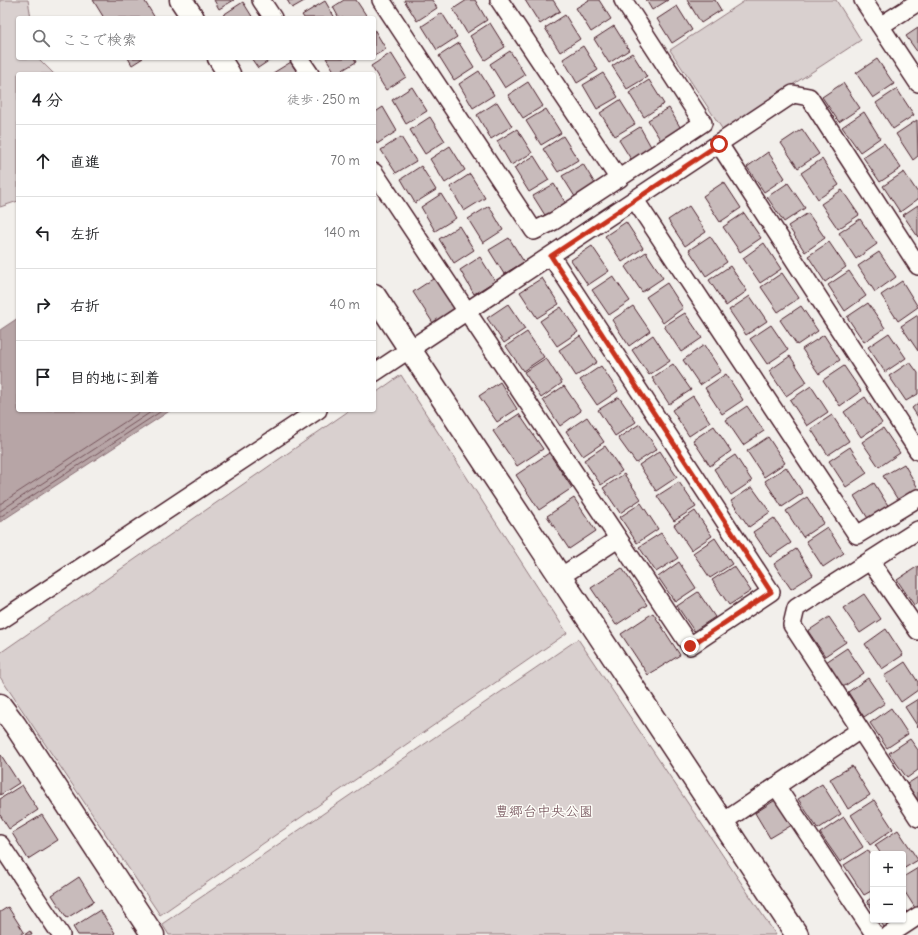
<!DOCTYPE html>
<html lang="ja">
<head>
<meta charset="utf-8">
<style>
	:root { --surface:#fff; --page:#f2f2f2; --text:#202124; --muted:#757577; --line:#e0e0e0 }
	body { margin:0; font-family:Delius,"Klee One",sans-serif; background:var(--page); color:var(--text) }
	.controls { position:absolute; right:12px; bottom:12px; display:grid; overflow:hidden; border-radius:4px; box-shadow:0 1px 3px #0004 }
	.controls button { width:36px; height:36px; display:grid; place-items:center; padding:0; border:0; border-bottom:1px solid var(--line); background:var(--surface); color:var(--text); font:20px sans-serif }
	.stop { position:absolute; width:12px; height:12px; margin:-9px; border:3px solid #c8321e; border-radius:50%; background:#fff }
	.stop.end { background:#c8321e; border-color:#fff; box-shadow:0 1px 4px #0008 }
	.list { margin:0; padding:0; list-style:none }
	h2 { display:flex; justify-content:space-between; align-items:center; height:52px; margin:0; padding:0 16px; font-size:17px }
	h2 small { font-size:13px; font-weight:400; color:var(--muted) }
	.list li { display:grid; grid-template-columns:26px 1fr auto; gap:12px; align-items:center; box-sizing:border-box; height:72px; padding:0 16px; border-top:1px solid var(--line) }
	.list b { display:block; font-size:15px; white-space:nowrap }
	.list em { font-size:13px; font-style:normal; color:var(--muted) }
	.icon { flex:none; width:22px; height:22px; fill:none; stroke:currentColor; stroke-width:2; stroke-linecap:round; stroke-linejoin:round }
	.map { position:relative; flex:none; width:918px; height:935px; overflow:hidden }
	.search { position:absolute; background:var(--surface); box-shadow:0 1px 3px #0004; left:16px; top:16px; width:360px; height:44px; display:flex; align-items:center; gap:10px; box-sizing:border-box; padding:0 14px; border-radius:4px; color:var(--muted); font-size:15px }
	.panel { position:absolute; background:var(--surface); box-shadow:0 1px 3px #0004; left:16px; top:72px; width:360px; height:340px; border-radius:4px }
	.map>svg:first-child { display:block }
	.green { fill:#d9d0cf; stroke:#92787d }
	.water { fill:#b7a5a6; stroke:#8b6f75 }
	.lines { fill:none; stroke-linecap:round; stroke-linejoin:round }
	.shore { stroke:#76555c; stroke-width:1 }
	.building { fill:#c8bbbb; stroke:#4a1f2b }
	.street-casing { stroke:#4a1f2b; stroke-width:20 }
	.secondary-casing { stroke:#4a1f2b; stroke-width:25 }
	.street { stroke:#fdfcf7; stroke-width:17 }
	.secondary { stroke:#fdfcf7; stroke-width:22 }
	.route { stroke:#c8321e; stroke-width:5 }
	.labels { text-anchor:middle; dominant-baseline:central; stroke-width:3; stroke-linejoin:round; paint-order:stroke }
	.park-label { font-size:14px; fill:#6e4b54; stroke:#fdfcf7 }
</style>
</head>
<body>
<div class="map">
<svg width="918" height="935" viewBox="0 0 918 935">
	<rect width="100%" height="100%" fill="#f2efeb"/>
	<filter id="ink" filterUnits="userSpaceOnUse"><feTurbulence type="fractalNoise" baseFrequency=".025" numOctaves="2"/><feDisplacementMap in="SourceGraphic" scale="8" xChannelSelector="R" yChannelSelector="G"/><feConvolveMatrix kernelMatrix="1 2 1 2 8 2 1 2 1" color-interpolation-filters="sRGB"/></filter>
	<g filter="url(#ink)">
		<path class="green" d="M 0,0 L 28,0 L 31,18 L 18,18 L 18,58 L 38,58 L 54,74 L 18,74 L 18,201 L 0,207 Z
			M 746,0 L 836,0 L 861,40 L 723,130 L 670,50 Z
			M 401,375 L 567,633 L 160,915 L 0,677 L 0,653 L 350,410 L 374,410 L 374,394 Z
			M 578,639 L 776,935 L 169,935 L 162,924 Z"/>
		<path class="water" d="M 18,318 L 18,410 L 171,410 L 0,522 L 0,330 Z"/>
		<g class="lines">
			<path class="shore" d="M 0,504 L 143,410
				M 0,511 L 154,410
				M 0,517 L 163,410"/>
		</g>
		<path class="building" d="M 93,0 L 144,0 L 155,18 L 104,18 Z
			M 214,0 L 234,0 L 219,9 Z
			M 287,0 L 306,0 L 292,8 Z
			M 344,0 L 356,0 L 368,18 L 339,18 L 333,7 Z
			M 404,0 L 432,0 L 437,8 L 417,21 Z
			M 467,0 L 475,0 L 487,20 L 467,33 L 453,9 Z
			M 525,0 L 553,0 L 560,11 L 540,24 Z
			M 589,0 L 599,0 L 611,19 L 591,32 L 576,8 Z
			M 646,0 L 668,0 L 652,10 Z
			M 687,0 L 715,0 L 721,10 L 701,23 Z
			M 325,1 L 335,18 L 304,18 L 302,15 Z
			M 243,2 L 253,18 L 225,18 L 223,15 Z
			M 677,6 L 692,30 L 672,43 L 657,19 Z
			M 442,13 L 457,37 L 437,50 L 422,26 Z
			M 565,15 L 580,39 L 560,52 L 545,28 Z
			M 490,23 L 505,47 L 485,60 L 470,36 Z
			M 614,26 L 629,50 L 609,63 L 594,39 Z
			M 918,28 L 918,53 L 906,36 Z
			M 374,29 L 386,49 L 374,56 Z
			M 459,43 L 474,67 L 454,80 L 439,56 Z
			M 583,46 L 598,70 L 577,83 L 563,59 Z
			M 510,51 L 525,75 L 505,88 L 490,64 Z
			M 391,53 L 406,77 L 386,90 L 371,66 Z
			M 632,53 L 647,77 L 627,89 L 612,66 Z
			M 128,58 L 143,58 L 132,65 Z
			M 251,58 L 273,58 L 258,68 Z
			M 326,58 L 354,58 L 356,62 L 336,74 Z
			M 877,59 L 894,84 L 873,98 L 856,73 Z
			M 291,62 L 298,74 L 274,74 L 273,73 Z
			M 479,71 L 494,95 L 473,108 L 459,84 Z
			M 603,73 L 618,97 L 597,109 L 583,85 Z
			M 649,80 L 664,104 L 644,117 L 629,93 Z
			M 528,82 L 543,106 L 523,118 L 508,95 Z
			M 843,83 L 860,108 L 839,122 L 822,97 Z
			M 412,87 L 427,111 L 406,124 L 392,100 Z
			M 897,89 L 914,115 L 893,129 L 876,103 Z
			M 620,100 L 635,124 L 615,136 L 600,113 Z
			M 497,102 L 512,126 L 491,139 L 477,115 Z
			M 383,107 L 397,131 L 377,144 L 374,138 L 374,113 Z
			M 669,108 L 683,132 L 663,144 L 648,120 Z
			M 546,109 L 561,133 L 541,145 L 526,121 Z
			M 864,112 L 880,138 L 860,152 L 842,127 Z
			M 430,117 L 445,141 L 425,154 L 410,130 Z
			M 917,120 L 918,156 L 913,160 L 896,134 Z
			M 640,127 L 654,152 L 634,164 L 619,140 Z
			M 517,129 L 532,153 L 511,165 L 497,141 Z
			M 802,129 L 819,154 L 798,168 L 781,143 Z
			M 563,136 L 578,160 L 558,172 L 543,149 Z
			M 401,137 L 416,161 L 396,173 L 381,150 Z
			M 884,143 L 901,168 L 880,182 L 863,157 Z
			M 450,146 L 465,170 L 445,183 L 430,159 Z
			M 768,152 L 785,178 L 764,192 L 747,167 Z
			M 534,156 L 549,180 L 529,192 L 514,168 Z
			M 822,159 L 839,185 L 818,199 L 801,173 Z
			M 583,164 L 597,187 L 577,200 L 562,176 Z
			M 421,166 L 436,190 L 415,203 L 401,179 Z
			M 904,172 L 918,193 L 918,199 L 900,212 L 883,186 Z
			M 470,174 L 485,198 L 464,211 L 450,187 Z
			M 724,182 L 741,208 L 720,222 L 703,196 Z
			M 788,183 L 805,208 L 784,222 L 767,197 Z
			M 554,184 L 568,207 L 548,220 L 533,196 Z
			M 842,190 L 859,215 L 838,229 L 821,204 Z
			M 441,194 L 456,218 L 435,231 L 421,207 Z
			M 918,205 L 918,237 L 903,215 Z
			M 489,206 L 503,230 L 483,243 L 468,219 Z
			M 689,206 L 706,232 L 685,246 L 668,220 Z
			M 744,213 L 761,238 L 740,252 L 723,227 Z
			M 808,213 L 825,238 L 805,252 L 788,226 Z
			M 860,219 L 877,244 L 856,259 L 839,233 Z
			M 626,222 L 643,248 L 622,262 L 605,236 Z
			M 459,226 L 474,250 L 454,263 L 439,239 Z
			M 710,236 L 727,262 L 706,276 L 689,250 Z
			M 509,238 L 524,262 L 504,274 L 489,250 Z
			M 829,242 L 846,267 L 825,282 L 808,256 Z
			M 764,243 L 781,269 L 760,283 L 743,258 Z
			M 592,246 L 609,271 L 588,285 L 571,260 Z
			M 646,252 L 663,278 L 642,292 L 625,267 Z
			M 879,252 L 896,277 L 875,292 L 858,266 Z
			M 480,257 L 495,281 L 474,294 L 460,270 Z
			M 730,266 L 747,291 L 726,306 L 709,280 Z
			M 849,271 L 866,296 L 845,311 L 828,285 Z
			M 782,273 L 799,298 L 778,312 L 761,287 Z
			M 613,276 L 630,301 L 609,315 L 592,290 Z
			M 436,277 L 455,308 L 433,323 L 413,292 Z
			M 542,278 L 559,304 L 537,318 L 520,292 Z
			M 902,281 L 918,307 L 898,321 L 881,295 Z
			M 667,283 L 683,308 L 663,323 L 646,297 Z
			M 750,296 L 767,321 L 746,335 L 729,310 Z
			M 868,303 L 885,328 L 864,342 L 847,317 Z
			M 508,304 L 525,329 L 504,343 L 487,318 Z
			M 633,306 L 650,331 L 629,346 L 612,320 Z
			M 801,306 L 818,331 L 797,345 L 780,320 Z
			M 561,307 L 578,332 L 557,346 L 540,321 Z
			M 685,313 L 702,338 L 681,352 L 664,326 Z
			M 918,315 L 918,351 L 901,326 Z
			M 771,325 L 788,350 L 767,364 L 750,339 Z
			M 527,332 L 544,357 L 523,371 L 506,346 Z
			M 889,333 L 906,358 L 885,372 L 868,347 Z
			M 653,335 L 670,361 L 649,375 L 632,350 Z
			M 824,335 L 840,360 L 819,374 L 802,349 Z
			M 580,336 L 597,362 L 576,376 L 559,350 Z
			M 704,345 L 721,371 L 700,385 L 683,360 Z
			M 790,356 L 807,382 L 786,396 L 769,371 Z
			M 546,358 L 562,383 L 541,398 L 524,372 Z
			M 910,362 L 918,373 L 918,394 L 906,401 L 889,376 Z
			M 673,364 L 691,390 L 669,404 L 652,378 Z
			M 601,366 L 618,391 L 597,405 L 580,380 Z
			M 844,366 L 861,391 L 840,406 L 823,380 Z
			M 726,374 L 743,400 L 722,414 L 705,388 Z
			M 500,382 L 517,409 L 497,422 L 479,396 Z
			M 564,386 L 581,411 L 560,426 L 543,400 Z
			M 811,386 L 828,412 L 807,426 L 790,400 Z
			M 693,396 L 710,422 L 689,436 L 672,410 Z
			M 619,397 L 636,422 L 615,436 L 598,410 Z
			M 865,397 L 882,423 L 861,437 L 844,412 Z
			M 918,403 L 918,417 L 912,408 Z
			M 747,406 L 764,431 L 743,445 L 726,420 Z
			M 519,414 L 543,449 L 517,466 L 493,431 Z
			M 832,415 L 849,441 L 828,455 L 811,429 Z
			M 587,417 L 604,442 L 583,456 L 566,431 Z
			M 640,424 L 657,449 L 636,463 L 618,438 Z
			M 714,426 L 731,451 L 710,466 L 693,440 Z
			M 883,428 L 900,453 L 879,467 L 862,442 Z
			M 768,437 L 785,463 L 764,477 L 747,451 Z
			M 605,446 L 622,471 L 601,485 L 584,460 Z
			M 850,447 L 867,473 L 846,487 L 829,461 Z
			M 660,451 L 677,477 L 656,491 L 639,465 Z
			M 549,453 L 572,488 L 539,510 L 516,475 Z
			M 735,455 L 752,481 L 731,495 L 714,469 Z
			M 904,464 L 918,488 L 898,500 L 883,476 Z
			M 786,467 L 803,493 L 782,507 L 765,481 Z
			M 624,474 L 641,499 L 620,513 L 603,488 Z
			M 679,482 L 696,507 L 674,521 L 657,496 Z
			M 874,483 L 889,507 L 869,520 L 854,496 Z
			M 752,487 L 770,512 L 749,527 L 731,501 Z
			M 807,497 L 824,523 L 803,537 L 786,511 Z
			M 574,498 L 596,531 L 569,549 L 547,516 Z
			M 641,503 L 658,529 L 637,543 L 620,517 Z
			M 695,511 L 712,536 L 691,550 L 674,525 Z
			M 774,518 L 791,543 L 770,557 L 753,532 Z
			M 827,527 L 844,553 L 823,567 L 806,541 Z
			M 661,533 L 678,558 L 656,572 L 639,547 Z
			M 715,538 L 732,564 L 710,578 L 693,553 Z
			M 796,549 L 813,575 L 791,589 L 774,564 Z
			M 679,562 L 696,588 L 675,602 L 658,577 Z
			M 734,566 L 751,591 L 729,605 L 712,580 Z
			M 918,566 L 918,603 L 914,605 L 897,580 Z
			M 622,568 L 647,605 L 616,625 L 591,588 Z
			M 698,592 L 715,617 L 694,631 L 677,606 Z
			M 864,594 L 881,619 L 860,633 L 843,608 Z
			M 653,613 L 680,655 L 648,675 L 621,634 Z
			M 829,617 L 846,642 L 825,656 L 808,631 Z
			M 886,629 L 903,655 L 882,669 L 865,644 Z
			M 847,648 L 864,673 L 843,687 L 826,662 Z
			M 905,662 L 918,682 L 918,690 L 901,702 L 884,676 Z
			M 868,678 L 885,703 L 864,717 L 848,692 Z
			M 918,699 L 918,727 L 905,707 Z
			M 891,708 L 908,734 L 887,748 L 870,723 Z
			M 910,739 L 918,750 L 918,770 L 907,778 L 889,753 Z
			M 1,755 L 19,783 L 0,795 L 0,756 Z
			M 852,766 L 870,795 L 848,809 L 830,779 Z
			M 918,777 L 918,801 L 907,784 Z
			M 822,784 L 841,814 L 818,829 L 798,799 Z
			M 22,785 L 38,810 L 9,829 L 0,815 L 0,799 Z
			M 777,799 L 792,825 L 770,838 L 755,813 Z
			M 874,800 L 893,829 L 870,845 L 851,815 Z
			M 42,815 L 58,840 L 28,859 L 12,833 Z
			M 844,817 L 863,847 L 840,862 L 820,833 Z
			M 898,830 L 918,860 L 903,869 L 903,854 L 881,854 L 875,845 Z
			M 868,850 L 873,859 L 873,890 L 864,895 L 844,865 Z
			M 918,868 L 918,910 L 917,911 L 903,889 L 903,877 Z
			M 79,877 L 94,901 L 67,918 L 52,895 Z
			M 873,897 L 873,910 L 867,901 Z
			M 903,905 L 910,916 L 887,931 L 879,920 L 903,920 Z
			M 8,907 L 24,932 L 20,935 L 0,935 L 0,912 Z
			M 100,910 L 115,933 L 112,935 L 78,935 L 73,927 Z
			M 30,931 L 32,935 L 24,935 Z"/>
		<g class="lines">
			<g class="street-casing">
				<path id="street" d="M 261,0 L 273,18
					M 381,0 L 534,231 L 554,221 L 703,123 L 623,0
					M 499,0 L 619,179
					M 863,0 L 918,83
					M 880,26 L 918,2
					M 299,58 L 310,74
					M 719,144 L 918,451
					M 374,172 L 690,646 L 771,592 L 551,256
					M 635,200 L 857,535 L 918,498
					M 374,373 L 793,94 L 809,97 L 918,266
					M 918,530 L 796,608 L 792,625 L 918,818
					M 870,561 L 918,631
					M 560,577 L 618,539
					M 0,621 L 318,410
					M 776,786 L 875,935
					M 723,822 L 860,730
					M 0,844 L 61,935
					M 889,935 L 918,916"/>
			</g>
			<g class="secondary-casing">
				<path id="secondary" d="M 181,0 L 193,18
					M 219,58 L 229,74
					M 374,295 L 797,935
					M 0,705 L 15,725 L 153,935"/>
			</g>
			<use href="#street" class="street"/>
			<use href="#secondary" class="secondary"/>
		</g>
	</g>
	<g class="lines" filter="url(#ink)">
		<path class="route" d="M 690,646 L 771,592 L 551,256 L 719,144"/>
	</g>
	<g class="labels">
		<g class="park-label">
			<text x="544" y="811">豊郷台中央公園</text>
		</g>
	</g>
</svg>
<div class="controls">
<button>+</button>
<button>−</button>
</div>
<div class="stop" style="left:719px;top:144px"></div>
<div class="stop end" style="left:690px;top:646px"></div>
<div class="search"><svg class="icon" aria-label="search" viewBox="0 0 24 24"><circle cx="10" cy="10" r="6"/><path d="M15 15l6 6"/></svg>ここで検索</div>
<section class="panel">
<h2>4 分<small>徒歩 · 250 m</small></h2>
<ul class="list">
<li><svg class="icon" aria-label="ahead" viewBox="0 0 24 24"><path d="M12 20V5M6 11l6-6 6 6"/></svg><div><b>直進</b></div><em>70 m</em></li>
<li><svg class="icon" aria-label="left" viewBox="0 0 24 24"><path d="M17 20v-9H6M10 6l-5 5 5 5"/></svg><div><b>左折</b></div><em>140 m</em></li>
<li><svg class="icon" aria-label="right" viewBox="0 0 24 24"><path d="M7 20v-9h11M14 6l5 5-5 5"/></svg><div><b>右折</b></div><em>40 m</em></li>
<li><svg class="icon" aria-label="arrive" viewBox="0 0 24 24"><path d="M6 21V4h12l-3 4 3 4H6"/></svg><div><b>目的地に到着</b></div></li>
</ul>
</section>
</div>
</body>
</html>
